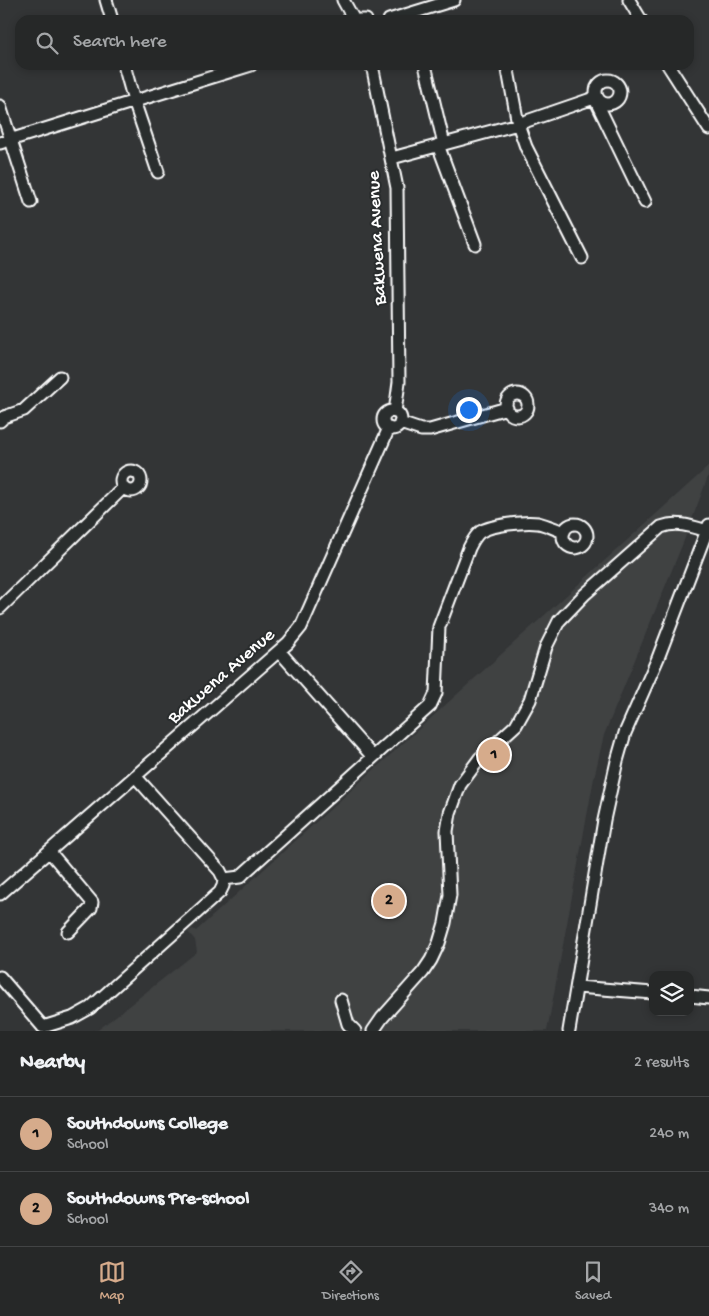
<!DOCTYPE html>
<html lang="en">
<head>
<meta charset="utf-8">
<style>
	:root { --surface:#262828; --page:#2e3030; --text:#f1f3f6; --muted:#a4a6a8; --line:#424445; --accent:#d6ab8b }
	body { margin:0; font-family:"Gochi Hand",sans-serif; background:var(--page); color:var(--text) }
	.controls { position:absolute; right:15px; bottom:15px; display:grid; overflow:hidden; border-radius:10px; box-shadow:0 2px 8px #0003 }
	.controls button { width:45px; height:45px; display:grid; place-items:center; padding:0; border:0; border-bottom:1px solid var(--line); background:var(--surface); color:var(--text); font:25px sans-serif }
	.you { position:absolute; left:468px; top:409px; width:18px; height:18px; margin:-12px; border:4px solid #fff; border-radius:50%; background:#1a73e8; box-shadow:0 0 0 8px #1a73e833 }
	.badge { display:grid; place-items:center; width:32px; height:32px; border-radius:50%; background:var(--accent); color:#111; font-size:16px; font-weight:700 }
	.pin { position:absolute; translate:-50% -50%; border:2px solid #fff; box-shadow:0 1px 5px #0006 }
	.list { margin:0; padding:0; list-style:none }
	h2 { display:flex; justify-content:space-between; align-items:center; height:65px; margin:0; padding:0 20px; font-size:21px }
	h2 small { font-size:16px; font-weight:400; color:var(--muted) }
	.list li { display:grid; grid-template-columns:32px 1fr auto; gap:15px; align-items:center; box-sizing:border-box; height:75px; padding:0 20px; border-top:1px solid var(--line) }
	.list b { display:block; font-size:19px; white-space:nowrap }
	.list p { margin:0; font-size:16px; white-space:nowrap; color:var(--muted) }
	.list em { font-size:16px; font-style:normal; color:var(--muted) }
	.icon { flex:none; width:28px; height:28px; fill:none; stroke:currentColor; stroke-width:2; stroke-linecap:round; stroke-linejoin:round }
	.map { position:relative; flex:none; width:709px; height:1031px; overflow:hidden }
	.search { position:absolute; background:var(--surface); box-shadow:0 2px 8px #0003; left:15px; right:15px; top:15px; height:55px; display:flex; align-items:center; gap:12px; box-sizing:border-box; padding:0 18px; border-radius:15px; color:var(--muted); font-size:19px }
	.sheet { height:215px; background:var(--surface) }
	nav { display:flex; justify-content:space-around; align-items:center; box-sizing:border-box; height:70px; border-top:1px solid var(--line); background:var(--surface); font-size:14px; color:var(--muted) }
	nav a { display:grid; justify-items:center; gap:2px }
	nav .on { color:var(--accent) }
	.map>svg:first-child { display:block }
	.built { fill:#404243 }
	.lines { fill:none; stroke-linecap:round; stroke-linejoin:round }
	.minor-casing { stroke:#fff; stroke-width:15 }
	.minor { stroke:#2a2d2e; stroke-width:11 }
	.labels { text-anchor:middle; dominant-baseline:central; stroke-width:4; stroke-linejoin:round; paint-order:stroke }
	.street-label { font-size:19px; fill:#fff; stroke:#2a2d2e }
</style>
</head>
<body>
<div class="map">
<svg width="709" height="1031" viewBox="0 0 709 1031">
	<rect width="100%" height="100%" fill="#333536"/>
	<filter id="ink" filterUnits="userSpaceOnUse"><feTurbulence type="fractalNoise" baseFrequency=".02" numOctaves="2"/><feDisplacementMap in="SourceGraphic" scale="10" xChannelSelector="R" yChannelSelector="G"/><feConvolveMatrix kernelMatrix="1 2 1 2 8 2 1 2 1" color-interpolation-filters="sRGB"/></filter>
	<g filter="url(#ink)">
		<path class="built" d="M 709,466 L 709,474 L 683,543 L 604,735 L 594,778 L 547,1031 L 93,1031 L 98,1030 L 197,952 L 195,940 L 188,932 L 193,929 L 196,931 Z"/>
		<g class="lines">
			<g class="minor-casing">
				<path id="minor" d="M 106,0 L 112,20
					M 343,0 L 354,20
					M 629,0 L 641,20
					M 359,20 L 366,20
					M 389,20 L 454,0
					M 124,65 L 134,101 L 158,172
					M 372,65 L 397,188 L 399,382 L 395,412
					M 425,65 L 444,144
					M 507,65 L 518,124 L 526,147 L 582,258
					M 668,65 L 709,129
					M596 92a12 12 0 1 1 24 0a12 12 0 1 1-24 0Z
					M 594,97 L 645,202
					M 0,106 L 31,202
					M 0,143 L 251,65
					M 438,145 L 475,244
					M 392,158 L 518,124 L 597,97
					M506 405a11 11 0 1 1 22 0a11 11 0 1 1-22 0Z
					M383 420a9 9 0 1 1 18 0a9 9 0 1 1-18 0Z
					M 0,421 L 4,417 L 24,410 L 60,377
					M 400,423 L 421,430 L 430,430 L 507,408
					M121 481a10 10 0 1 1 20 0a10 10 0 1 1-20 0Z
					M563 536a12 12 0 1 1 24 0a12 12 0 1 1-24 0Z
					M 0,608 L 123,488
					M 279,651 L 373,757
					M 135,776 L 220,871 L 224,879
					M 49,851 L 92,902 L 91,908 L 68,932
					M 224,879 L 240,877 L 244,873 L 430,706 L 436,693 L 439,627 L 469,548 C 472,542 475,536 480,532 C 491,525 525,521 538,523 C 547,525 555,529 564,532
					M 0,894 L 288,643 L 301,627 L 305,618 L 389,428
					M 0,977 L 43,1027
					M 577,987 L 653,993
					M 690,996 L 709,998
					M 341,1000 L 348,1024 L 355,1031
					M 43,1027 L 72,1018 L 90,1008 L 220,892 L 223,886 L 224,879
					M 373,1031 L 382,1018 L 423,972 L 431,960 L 439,943 L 445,923 L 450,895 L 447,831 L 450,813 L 460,785 L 480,758 L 516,725 L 530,700 L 546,647 L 559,621 L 584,595 L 661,527 C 677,521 691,526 707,531
					M 569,1031 L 604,820 L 617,761 L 625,733 L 658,658 L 709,525"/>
			</g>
			<use href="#minor" class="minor"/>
		</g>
	</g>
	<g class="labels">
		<g class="street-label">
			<text transform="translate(378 238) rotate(-93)">Bakwena Avenue</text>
			<text transform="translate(222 677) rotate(-41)">Bakwena Avenue</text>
		</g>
	</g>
</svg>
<div class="controls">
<button><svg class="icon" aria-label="layers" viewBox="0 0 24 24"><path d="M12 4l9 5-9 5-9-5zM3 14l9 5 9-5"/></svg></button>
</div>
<div class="you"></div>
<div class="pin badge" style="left:494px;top:755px">1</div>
<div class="pin badge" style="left:389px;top:901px">2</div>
<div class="search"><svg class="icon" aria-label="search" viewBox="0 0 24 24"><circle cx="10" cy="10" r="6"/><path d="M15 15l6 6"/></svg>Search here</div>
</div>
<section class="sheet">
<h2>Nearby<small>2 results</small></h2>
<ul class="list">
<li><span class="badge">1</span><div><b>Southdowns College</b><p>School</p></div><em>240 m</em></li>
<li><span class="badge">2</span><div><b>Southdowns Pre-school</b><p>School</p></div><em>340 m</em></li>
</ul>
</section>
<nav>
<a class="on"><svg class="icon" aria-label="map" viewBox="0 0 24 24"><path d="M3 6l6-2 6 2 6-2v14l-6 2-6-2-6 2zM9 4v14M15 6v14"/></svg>Map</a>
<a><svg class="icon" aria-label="directions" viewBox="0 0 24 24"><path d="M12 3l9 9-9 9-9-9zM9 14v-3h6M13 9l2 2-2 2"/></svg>Directions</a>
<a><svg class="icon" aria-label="saved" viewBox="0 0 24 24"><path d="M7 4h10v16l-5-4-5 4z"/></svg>Saved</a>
</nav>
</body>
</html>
